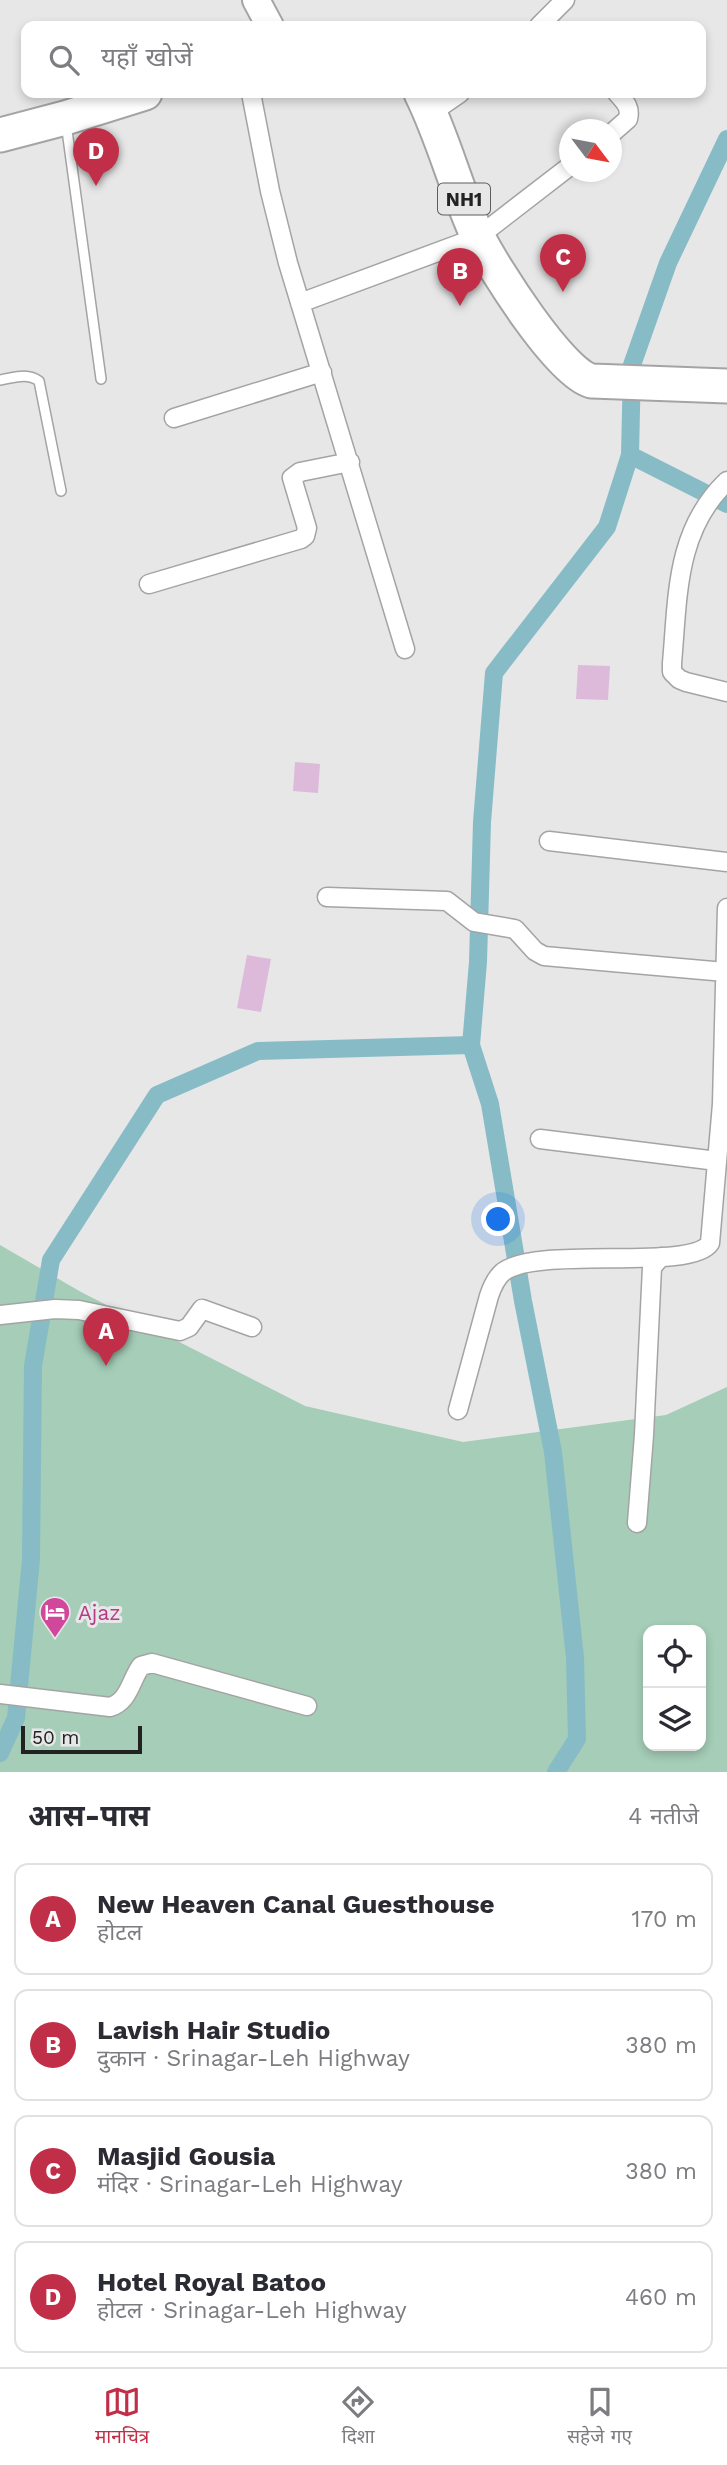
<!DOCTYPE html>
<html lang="hi">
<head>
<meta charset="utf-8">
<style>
	:root { --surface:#fff; --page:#f7f7f7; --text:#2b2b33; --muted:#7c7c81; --line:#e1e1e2; --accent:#c02f47 }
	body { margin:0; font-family:"Work Sans","Noto Sans Devanagari",sans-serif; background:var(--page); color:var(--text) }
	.controls { position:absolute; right:21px; bottom:21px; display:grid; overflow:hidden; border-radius:14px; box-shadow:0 4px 10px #0003 }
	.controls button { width:63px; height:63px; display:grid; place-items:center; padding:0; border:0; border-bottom:2px solid var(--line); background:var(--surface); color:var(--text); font:35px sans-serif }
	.compass { position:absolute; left:559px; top:119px; width:63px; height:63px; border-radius:50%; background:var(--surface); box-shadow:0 4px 10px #0003; rotate:122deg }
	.scale { position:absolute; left:21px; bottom:18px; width:121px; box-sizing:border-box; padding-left:7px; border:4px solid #222; border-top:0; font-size:19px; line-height:24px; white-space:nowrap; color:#222; -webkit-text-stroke:5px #e7e7e8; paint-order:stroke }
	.you { position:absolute; left:499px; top:1220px; width:24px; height:24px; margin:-18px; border:5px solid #fff; border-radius:50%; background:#1a73e8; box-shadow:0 0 0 10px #1a73e833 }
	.badge { display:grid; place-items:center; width:46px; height:46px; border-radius:50%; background:var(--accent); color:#fff; font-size:23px; font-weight:700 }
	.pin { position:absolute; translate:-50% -58px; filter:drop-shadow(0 2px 4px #0008) }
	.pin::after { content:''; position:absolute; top:37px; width:24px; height:21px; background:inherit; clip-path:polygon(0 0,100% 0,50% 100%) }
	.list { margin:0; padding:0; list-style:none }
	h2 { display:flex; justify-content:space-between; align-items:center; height:91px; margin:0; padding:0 28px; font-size:30px }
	h2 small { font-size:23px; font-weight:400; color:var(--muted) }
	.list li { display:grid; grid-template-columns:46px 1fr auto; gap:21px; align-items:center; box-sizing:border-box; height:112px; margin:0 14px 14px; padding:0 14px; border:2px solid var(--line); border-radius:14px }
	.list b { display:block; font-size:26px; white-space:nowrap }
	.list p { margin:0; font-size:23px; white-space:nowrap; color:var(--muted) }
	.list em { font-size:23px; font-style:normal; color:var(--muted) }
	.icon { flex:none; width:38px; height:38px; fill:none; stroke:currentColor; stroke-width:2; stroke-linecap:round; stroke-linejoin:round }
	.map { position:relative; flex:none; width:727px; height:1772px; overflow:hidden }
	.search { position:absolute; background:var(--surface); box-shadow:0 4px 10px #0003; left:21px; right:21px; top:21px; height:77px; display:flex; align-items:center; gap:18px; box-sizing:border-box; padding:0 24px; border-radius:14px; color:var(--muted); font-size:26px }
	.sheet { height:595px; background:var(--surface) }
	nav { display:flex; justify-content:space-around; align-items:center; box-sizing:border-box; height:98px; border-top:2px solid var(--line); background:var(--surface); font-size:19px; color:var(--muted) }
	nav a { display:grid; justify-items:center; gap:4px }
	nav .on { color:var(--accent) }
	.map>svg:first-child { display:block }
	.green { fill:#a5cdb7; fill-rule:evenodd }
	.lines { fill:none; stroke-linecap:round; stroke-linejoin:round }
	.canal { stroke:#87bcc7; stroke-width:18 }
	.building { fill:#ddbada }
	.lane-casing { stroke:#a4a4a5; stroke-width:12 }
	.street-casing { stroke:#a4a4a5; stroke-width:21 }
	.secondary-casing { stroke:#a4a4a5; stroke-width:30 }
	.highway-casing { stroke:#a4a4a5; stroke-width:37 }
	.lane { stroke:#fff; stroke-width:9 }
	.street { stroke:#fff; stroke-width:18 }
	.secondary { stroke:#fff; stroke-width:26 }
	.highway { stroke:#fff; stroke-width:33 }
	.labels { text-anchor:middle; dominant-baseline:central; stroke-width:6; stroke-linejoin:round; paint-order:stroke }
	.shield { fill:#e7e7e8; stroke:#5d5d5d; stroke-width:2 }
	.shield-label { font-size:19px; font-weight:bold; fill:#222 }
	.hotel-label { font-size:21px; fill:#b23c85; stroke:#e7e7e8; text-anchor:start }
</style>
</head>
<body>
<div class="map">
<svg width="727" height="1772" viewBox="0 0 727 1772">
	<rect width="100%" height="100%" fill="#e7e7e8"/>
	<path class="green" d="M 0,1245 L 81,1292 L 305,1406 L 463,1442 L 666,1415 L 727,1387 L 727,1772 L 0,1772 ZM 648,1630 L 701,1630 L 701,1746 L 648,1746 Z"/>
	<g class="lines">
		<path class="canal" d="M 630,455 L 727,504
			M 0,1753 L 16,1718 L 31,1559 L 33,1366 L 51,1260 L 157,1095 L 258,1051 L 471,1045
			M 556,1772 L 577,1739 L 575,1658 L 553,1452 L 523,1301 L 490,1104 L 471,1045 L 478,962 L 482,822 L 494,673 L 607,527 L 630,455 L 632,365 L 668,263 L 727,139"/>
	</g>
	<path class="building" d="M 578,665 L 610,666 L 608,700 L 576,699 Z
		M 295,762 L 320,764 L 318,793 L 293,791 Z
		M 247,955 L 271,959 L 261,1012 L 237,1008 Z"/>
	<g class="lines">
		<g class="lane-casing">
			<path id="lane" d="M 66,123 L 101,379
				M 0,380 C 13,378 27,372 39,381 L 61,491"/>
		</g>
		<g class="street-casing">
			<path id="street" d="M 539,26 L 565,0
				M 251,93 L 270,191 L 288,263 L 405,649
				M 431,113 L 460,93
				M 612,133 L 628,119 C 631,107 625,102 617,93
				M 300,303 L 478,237 L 570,166
				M 174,418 L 322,372
				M 727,481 C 675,531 678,597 672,663 L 672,672 L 679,679 L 686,682 L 727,692
				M 149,584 L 301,539 L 305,536 L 307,528 L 292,478 L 300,472 L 350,462
				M 549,841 L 727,862
				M 327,897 L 447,901 L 474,922 L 515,929 L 535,951 L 544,956 L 725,972
				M 540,1139 L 717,1161
				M 0,1315 L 55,1309 L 79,1310 L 180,1331 L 189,1327 L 202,1309 L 252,1327
				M 458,1410 L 489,1296 C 492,1287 496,1278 503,1272 C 538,1245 692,1272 710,1243 L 722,1104 L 727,908
				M 637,1523 L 644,1435 L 652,1267 L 661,1257
				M 0,1694 L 110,1707 C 129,1702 131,1679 141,1666 L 152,1663 L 307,1706"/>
		</g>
		<g class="secondary-casing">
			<path id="secondary" d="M 256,0 L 270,26"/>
		</g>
		<g class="highway-casing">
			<path id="highway" d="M 421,93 C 444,139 456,190 478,237 C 493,267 561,375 592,381 L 727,386
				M 0,135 L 65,118 L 145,93"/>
		</g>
		<use href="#lane" class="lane"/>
		<use href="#street" class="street"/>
		<use href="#secondary" class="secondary"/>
		<use href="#highway" class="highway"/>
	</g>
	<defs>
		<g id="hotel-pin" transform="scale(1.575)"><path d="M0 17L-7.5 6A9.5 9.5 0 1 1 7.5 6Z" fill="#d1479c" stroke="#e7e7e8"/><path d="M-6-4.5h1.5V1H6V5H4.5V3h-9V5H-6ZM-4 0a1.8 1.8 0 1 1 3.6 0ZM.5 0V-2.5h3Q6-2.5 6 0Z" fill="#fff"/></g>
	</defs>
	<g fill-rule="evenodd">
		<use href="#hotel-pin" x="55" y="1612"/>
	</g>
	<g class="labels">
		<rect class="shield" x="438" y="183.5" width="52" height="31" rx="5"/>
		<g class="shield-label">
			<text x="464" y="199">NH1</text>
		</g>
		<g class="hotel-label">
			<text x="78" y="1612">Ajaz</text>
		</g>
	</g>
</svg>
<div class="controls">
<button><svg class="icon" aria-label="locate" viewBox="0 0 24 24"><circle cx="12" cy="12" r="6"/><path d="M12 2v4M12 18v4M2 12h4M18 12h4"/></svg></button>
<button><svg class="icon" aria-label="layers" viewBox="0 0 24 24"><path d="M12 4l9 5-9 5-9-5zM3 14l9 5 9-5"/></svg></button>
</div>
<svg class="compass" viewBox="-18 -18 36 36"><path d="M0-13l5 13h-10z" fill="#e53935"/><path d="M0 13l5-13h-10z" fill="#7c7c81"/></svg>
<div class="scale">50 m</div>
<div class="you"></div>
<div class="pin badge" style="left:106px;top:1366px">A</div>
<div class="pin badge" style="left:460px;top:306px">B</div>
<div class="pin badge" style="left:563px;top:292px">C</div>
<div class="pin badge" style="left:96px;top:186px">D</div>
<div class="search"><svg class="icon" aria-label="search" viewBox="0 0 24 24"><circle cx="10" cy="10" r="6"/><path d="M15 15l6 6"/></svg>यहाँ खोजें</div>
</div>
<section class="sheet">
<h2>आस-पास<small>4 नतीजे</small></h2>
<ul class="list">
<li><span class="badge">A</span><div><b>New Heaven Canal Guesthouse</b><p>होटल</p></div><em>170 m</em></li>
<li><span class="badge">B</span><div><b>Lavish Hair Studio</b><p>दुकान · Srinagar-Leh Highway</p></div><em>380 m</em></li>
<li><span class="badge">C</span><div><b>Masjid Gousia</b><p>मंदिर · Srinagar-Leh Highway</p></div><em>380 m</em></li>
<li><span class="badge">D</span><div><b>Hotel Royal Batoo</b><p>होटल · Srinagar-Leh Highway</p></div><em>460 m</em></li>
</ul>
</section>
<nav>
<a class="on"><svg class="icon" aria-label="map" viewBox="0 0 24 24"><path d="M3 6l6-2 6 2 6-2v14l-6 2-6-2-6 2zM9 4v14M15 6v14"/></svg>मानचित्र</a>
<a><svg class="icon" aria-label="directions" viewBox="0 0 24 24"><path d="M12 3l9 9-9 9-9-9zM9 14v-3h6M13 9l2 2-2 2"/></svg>दिशा</a>
<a><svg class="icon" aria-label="saved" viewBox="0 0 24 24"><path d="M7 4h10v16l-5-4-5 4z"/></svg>सहेजे गए</a>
</nav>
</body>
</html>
